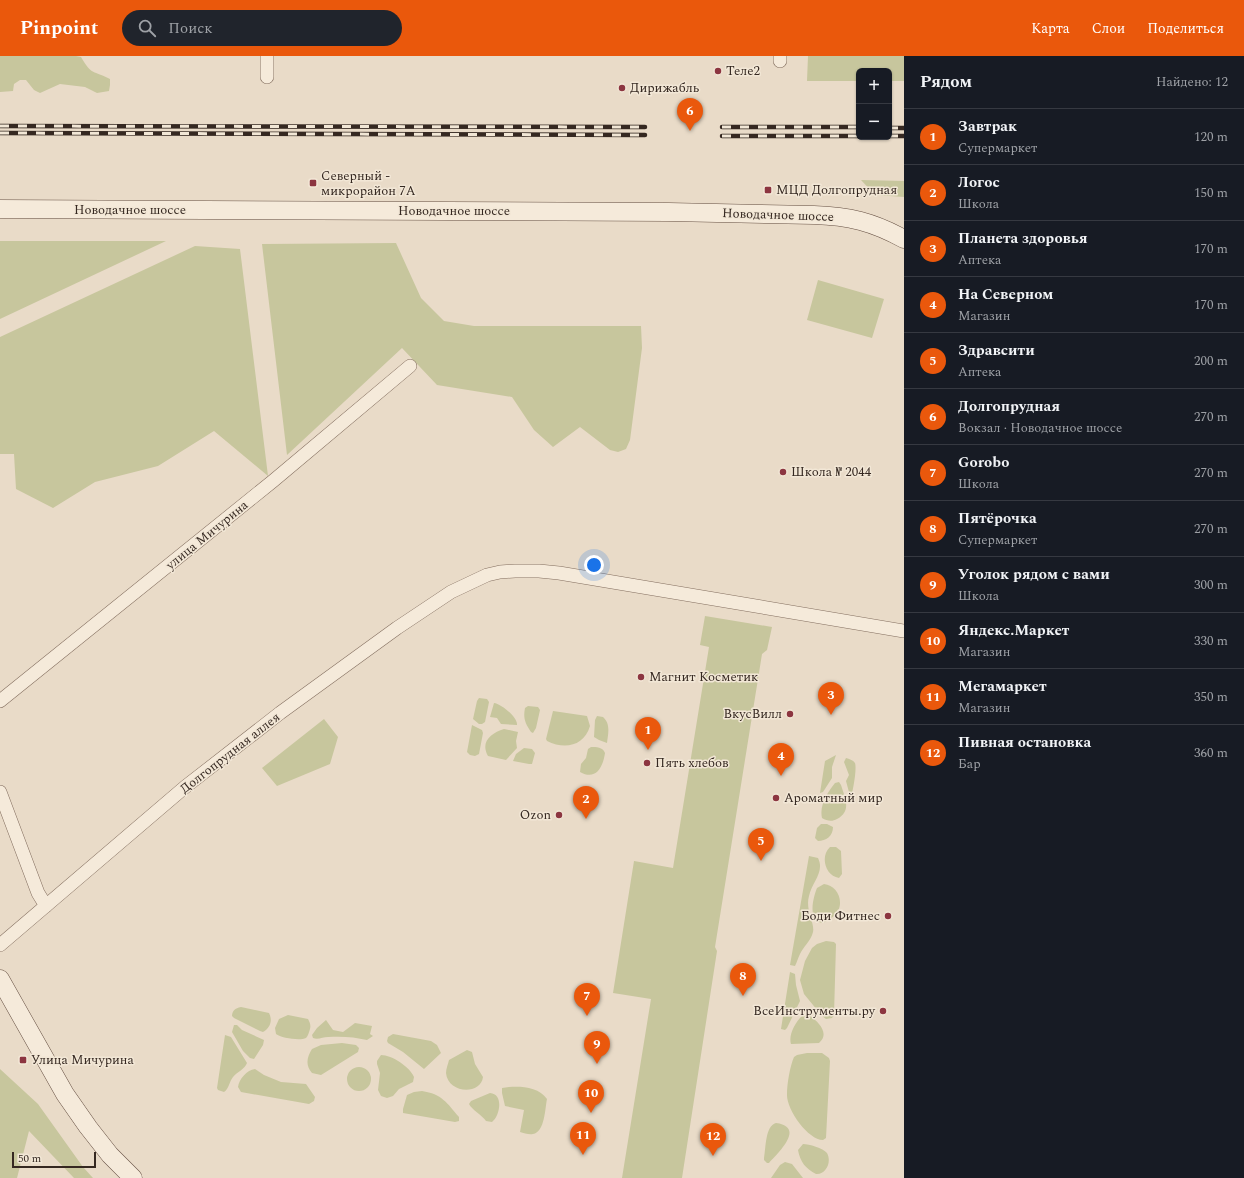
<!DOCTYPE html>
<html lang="ru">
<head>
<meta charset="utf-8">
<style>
	:root { --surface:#171b24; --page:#20242c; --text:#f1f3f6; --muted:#9ea1a6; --line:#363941; --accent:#ea580c }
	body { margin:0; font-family:Spectral,serif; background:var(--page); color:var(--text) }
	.controls { position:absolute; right:12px; top:12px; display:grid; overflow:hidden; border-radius:6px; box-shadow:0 1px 3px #0004 }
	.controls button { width:36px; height:36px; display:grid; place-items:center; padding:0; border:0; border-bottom:1px solid var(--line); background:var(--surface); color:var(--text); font:20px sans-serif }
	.scale { position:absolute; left:12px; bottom:10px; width:84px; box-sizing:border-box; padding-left:4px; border:2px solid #352821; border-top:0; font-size:11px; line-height:14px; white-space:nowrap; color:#352821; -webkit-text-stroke:3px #f2e7d6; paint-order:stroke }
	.you { position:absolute; left:594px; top:509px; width:14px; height:14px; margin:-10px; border:3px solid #fff; border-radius:50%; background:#1a73e8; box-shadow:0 0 0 6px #1a73e833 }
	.badge { display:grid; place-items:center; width:26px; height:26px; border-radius:50%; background:var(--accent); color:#fff; font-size:13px; font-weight:700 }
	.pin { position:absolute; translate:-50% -33px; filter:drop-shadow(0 1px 2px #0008) }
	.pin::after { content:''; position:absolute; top:21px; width:14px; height:12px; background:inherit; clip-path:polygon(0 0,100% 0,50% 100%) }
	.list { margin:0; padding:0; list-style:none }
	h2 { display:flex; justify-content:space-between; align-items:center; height:52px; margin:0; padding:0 16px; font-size:17px }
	h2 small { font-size:13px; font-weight:400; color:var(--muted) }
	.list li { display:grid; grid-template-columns:26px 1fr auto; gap:12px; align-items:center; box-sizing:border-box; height:56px; padding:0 16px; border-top:1px solid var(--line) }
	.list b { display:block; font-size:15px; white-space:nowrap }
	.list p { margin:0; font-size:13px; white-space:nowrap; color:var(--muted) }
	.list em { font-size:13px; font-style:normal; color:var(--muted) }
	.icon { flex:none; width:22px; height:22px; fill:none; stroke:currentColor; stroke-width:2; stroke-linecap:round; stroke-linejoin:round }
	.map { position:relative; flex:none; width:904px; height:1122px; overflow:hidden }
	header { display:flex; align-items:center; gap:24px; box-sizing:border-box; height:56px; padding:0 20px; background:var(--accent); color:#fff }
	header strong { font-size:19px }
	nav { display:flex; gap:22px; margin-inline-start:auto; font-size:14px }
	.search { width:280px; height:36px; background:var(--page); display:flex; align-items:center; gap:10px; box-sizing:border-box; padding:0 14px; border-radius:22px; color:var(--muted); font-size:15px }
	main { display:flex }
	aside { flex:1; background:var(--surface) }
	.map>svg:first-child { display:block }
	.green { fill:#c7c69d }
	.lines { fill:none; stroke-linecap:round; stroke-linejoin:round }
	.street-casing { stroke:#836e5f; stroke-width:14 }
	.secondary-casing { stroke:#654f42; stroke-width:19 }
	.street { stroke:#f5eada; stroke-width:13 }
	.secondary { stroke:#f5eada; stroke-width:18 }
	.rail-casing { stroke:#352821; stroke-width:4.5 }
	.rail { stroke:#f2e7d6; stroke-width:3; stroke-dasharray:9; stroke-linecap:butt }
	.poi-dot { fill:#8c3540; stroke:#f2e7d6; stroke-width:1.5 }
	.labels { text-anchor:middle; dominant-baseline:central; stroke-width:3; stroke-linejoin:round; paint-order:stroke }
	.poi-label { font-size:13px; fill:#352821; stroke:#f2e7d6; text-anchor:start }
	.street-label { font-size:13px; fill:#352821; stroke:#f2e7d6 }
</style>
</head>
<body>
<header>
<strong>Pinpoint</strong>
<div class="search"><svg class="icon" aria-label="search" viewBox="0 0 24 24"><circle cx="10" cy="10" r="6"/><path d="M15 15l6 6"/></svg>Поиск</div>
<nav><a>Карта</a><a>Слои</a><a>Поделиться</a></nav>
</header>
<main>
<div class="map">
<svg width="904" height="1122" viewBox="0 0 904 1122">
	<rect width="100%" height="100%" fill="#e9dbc8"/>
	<path class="green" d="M 0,0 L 76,0 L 81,1 C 92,20 93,14 110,23 L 110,29 L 109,35 L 97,37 L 85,31 L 60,28 L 40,37 L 34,34 L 26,24 L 20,24 L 14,28 L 13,35 L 0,36 Z
		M 808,0 L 904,0 L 904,25 L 889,25 L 889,15 L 859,15 L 859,25 L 807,25 Z
		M 861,124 L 904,125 L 904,141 L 875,139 Z
		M 0,185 L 166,185 L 0,263 Z
		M 396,187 L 421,242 L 444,265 L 474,270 L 641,270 L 642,292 L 630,384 L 626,393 L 618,396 L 610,394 L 580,371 L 553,391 L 534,374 L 512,341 L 437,329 L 402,292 L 287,399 L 262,188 Z
		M 195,190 L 240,193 L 268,420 L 214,375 L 158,410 L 95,426 L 53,452 L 16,433 L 14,398 L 0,398 L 0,281 Z
		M 818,224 L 884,243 L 872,282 L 807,264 Z
		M 705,560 L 772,571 L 767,594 L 762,598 L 715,891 L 717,895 L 682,1122 L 622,1122 L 651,943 L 613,937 L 634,805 L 673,812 L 709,591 L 700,589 Z
		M 479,642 L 487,643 L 489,646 L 485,666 L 482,668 L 479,668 L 473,663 L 477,645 Z
		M 494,647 C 501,648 518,661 517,669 L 501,668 L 497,662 L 490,661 Z
		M 528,650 L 538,651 L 540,654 L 536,672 L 533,677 L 531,676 C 525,667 523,662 525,652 Z
		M 553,655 L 587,660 L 590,670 C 584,690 565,694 547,685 L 546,683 Z
		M 597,660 L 603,661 C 611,668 608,678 607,687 L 599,684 L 594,681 L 595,664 Z
		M 324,663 L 338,681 L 330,708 L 277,730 L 262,712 Z
		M 472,669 L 482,674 L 483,677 L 479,698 L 475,700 L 470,699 L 467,696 Z
		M 504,673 L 518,676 L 516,685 L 517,692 L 506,704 L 488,700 C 480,686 491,677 504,673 Z
		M 591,691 C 596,691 603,691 605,697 C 603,711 596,725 580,716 L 581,708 L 586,702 L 588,693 Z
		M 524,692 L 532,693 L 535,697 L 532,708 L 529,708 L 513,705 L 516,698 Z
		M 836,699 L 832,711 L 832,722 L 823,736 L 820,737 L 825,705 Z
		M 846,702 C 849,703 853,704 855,707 C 857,713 853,734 851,741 L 850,740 L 846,725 L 849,719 L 844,706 Z
		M 839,726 L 841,729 C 845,742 852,755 837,763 C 832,766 827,765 822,762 C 819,749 828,736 835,727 Z
		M 821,768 L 827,768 L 833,771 C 833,780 826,785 818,785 L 815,782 L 817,772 Z
		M 830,791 L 836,791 L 841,795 L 842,818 L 839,822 C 825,820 820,800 830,791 Z
		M 809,800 L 818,802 C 825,816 812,826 809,840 C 805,854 815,867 813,876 C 811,885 803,891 800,898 C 798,902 797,906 795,910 L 790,909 Z
		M 824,828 C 836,829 844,843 838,855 C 835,860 828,865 823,867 C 807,865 813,842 817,832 Z
		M 826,885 L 834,886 L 836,888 L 834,959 L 832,962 L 826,963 L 822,960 L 804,938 L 800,924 L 805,905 L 812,892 L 817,888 Z
		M 790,916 L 795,918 L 796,929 L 800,945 L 787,972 L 785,974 L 781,973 Z
		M 241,951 L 269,957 C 273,965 270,972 263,976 L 260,975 L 234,962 L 232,960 C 232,955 235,952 241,951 Z
		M 288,959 L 308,963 C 310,967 311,969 310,973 C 309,976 308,980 306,982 C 300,985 281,982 276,978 L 275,972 L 279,963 Z
		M 803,959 L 810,960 C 819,966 830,978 819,987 L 791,988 C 788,979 796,965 803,959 Z
		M 326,964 L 333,974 L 343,976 L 355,967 L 372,970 L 370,978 L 373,980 L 367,984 C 355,981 342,980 328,981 C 323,981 318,984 313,982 L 312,979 L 317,972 Z
		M 234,969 L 237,969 L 242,974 L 264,984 L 263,989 L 254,1003 L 250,1002 L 243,995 L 232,976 Z
		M 393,978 L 431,985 L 437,989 L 441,997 L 424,1013 L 403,996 L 388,987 L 387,985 L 388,981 Z
		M 225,979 L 231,981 L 247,1007 C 245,1013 237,1016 233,1021 C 229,1026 229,1033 224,1036 L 218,1034 L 217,1032 Z
		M 342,987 L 356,989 L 359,992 L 358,996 L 321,1019 L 312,1017 C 305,1009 307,1001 312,993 L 321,989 Z
		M 467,994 L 472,996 L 475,1008 L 483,1021 C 481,1039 448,1038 446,1017 C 446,1013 448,1008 449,1004 Z
		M 807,997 L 822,997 L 829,1002 L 830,1005 L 826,1082 L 823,1084 C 808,1084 786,1053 787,1038 C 787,1028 790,1010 794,1001 L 797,999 Z
		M 381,999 C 392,999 410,1011 414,1021 L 413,1026 L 399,1033 L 393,1040 L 387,1042 L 381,1040 L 378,1034 L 380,1017 L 377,1008 L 377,1005 Z
		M347 1023a12 12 0 1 1 24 0a12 12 0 1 1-24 0Z
		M 0,1013 L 38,1048 L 83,1111 L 93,1122 L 74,1122 L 29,1075 L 17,1122 L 0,1122 Z
		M 255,1013 L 264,1019 L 281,1026 L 306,1028 L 315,1041 L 314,1045 L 309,1048 L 241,1036 L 238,1031 C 239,1023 247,1014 255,1013 Z
		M 509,1031 C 521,1030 539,1031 547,1043 C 545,1052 545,1076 533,1078 C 529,1079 524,1077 520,1076 L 524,1054 L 505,1050 L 502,1037 L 502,1032 Z
		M 422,1035 C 442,1038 447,1047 459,1061 L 459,1065 L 455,1066 L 403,1057 L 403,1053 L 407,1039 L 414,1036 Z
		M 490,1037 C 504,1038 500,1060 492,1066 L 486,1065 C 482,1059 472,1054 469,1048 L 471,1045 Z
		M 776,1067 C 806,1071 778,1097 769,1107 L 767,1107 L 764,1104 L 764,1102 C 766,1092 765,1070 776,1067 Z
		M 803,1088 C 809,1088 823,1092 827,1097 C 832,1106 826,1119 816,1118 C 806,1113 800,1106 798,1094 Z
		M 785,1106 L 792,1108 L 803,1122 L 771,1122 L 780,1109 Z"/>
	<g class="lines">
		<g class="street-casing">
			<path id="street" d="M 267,0 L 267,21
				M 780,0 L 780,5
				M 0,645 L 273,425 L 410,310
				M 0,736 L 38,837 L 46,850
				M 0,889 L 185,731 L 280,657 L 397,572 L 451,536 L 487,519 L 500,516 L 515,515 L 539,515 L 559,517 L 904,575"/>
		</g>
		<g class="secondary-casing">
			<path id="secondary" d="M 0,153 L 669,156 L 814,159 C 849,160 873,166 904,183
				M 0,923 L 65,1038 L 88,1071 L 110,1099 L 133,1122"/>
		</g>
		<use href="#street" class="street"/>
		<use href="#secondary" class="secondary"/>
		<g class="rail-casing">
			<path id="rail" d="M 0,70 L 645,71
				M 722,71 L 859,71
				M 889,72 L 904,72
				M 0,77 L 645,79
				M 722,80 L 859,80
				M 889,80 L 904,80"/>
		</g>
		<use href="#rail" class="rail"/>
	</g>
	<g class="poi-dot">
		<circle cx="718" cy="15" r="4"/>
		<circle cx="622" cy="32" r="4"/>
		<rect x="309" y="123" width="8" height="8" rx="2"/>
		<rect x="764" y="130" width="8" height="8" rx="2"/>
		<circle cx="783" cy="416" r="4"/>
		<circle cx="641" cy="621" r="4"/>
		<circle cx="790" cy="658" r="4"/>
		<circle cx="647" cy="707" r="4"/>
		<circle cx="776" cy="742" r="4"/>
		<circle cx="559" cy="759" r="4"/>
		<circle cx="888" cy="860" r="4"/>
		<circle cx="883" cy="955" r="4"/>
		<rect x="19" y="1000" width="8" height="8" rx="2"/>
	</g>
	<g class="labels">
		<g class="poi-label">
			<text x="726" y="15">Теле2</text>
			<text x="630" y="32">Дирижабль</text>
			<text x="321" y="120">Северный -<tspan x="321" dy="15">микрорайон 7А</tspan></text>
			<text x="776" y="134">МЦД Долгопрудная</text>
			<text x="791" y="416">Школа № 2044</text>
			<text x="649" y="621">Магнит Косметик</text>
			<text x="782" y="658" text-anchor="end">ВкусВилл</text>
			<text x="655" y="707">Пять хлебов</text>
			<text x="784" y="742">Ароматный мир</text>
			<text x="551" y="759" text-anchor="end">Ozon</text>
			<text x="880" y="860" text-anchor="end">Боди Фитнес</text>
			<text x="875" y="955" text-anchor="end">ВсеИнструменты.ру</text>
			<text x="31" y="1004">Улица Мичурина</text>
		</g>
		<g class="street-label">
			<text x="130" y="154">Новодачное шоссе</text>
			<text x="454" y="155">Новодачное шоссе</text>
			<text transform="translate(778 159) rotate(2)">Новодачное шоссе</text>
			<text transform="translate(207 479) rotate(-39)">улица Мичурина</text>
			<text transform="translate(230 697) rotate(-38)">Долгопрудная аллея</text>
		</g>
	</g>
</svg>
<div class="controls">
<button>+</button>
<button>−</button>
</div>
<div class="scale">50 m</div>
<div class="you"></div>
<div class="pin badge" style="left:648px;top:694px">1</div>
<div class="pin badge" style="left:586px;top:763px">2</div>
<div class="pin badge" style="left:831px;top:659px">3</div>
<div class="pin badge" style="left:781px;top:720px">4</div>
<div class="pin badge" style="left:761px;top:805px">5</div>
<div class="pin badge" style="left:690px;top:75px">6</div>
<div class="pin badge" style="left:587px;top:960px">7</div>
<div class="pin badge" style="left:743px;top:940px">8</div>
<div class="pin badge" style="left:597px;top:1008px">9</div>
<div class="pin badge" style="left:591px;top:1057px">10</div>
<div class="pin badge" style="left:583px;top:1099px">11</div>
<div class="pin badge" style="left:713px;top:1100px">12</div>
</div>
<aside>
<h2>Рядом<small>Найдено: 12</small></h2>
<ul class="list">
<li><span class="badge">1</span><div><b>Завтрак</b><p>Супермаркет</p></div><em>120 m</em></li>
<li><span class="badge">2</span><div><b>Логос</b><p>Школа</p></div><em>150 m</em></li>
<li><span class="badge">3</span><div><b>Планета здоровья</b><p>Аптека</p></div><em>170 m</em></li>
<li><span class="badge">4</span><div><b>На Северном</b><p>Магазин</p></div><em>170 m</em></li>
<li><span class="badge">5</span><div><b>Здравсити</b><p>Аптека</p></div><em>200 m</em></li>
<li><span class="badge">6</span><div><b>Долгопрудная</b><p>Вокзал · Новодачное шоссе</p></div><em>270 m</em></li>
<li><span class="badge">7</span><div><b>Gorobo</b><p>Школа</p></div><em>270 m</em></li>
<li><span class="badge">8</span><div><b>Пятёрочка</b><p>Супермаркет</p></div><em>270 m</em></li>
<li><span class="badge">9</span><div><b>Уголок рядом с вами</b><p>Школа</p></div><em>300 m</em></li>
<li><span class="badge">10</span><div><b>Яндекс.Маркет</b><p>Магазин</p></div><em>330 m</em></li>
<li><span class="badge">11</span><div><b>Мегамаркет</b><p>Магазин</p></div><em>350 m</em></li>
<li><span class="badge">12</span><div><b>Пивная остановка</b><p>Бар</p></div><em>360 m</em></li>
</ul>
</aside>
</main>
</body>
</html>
